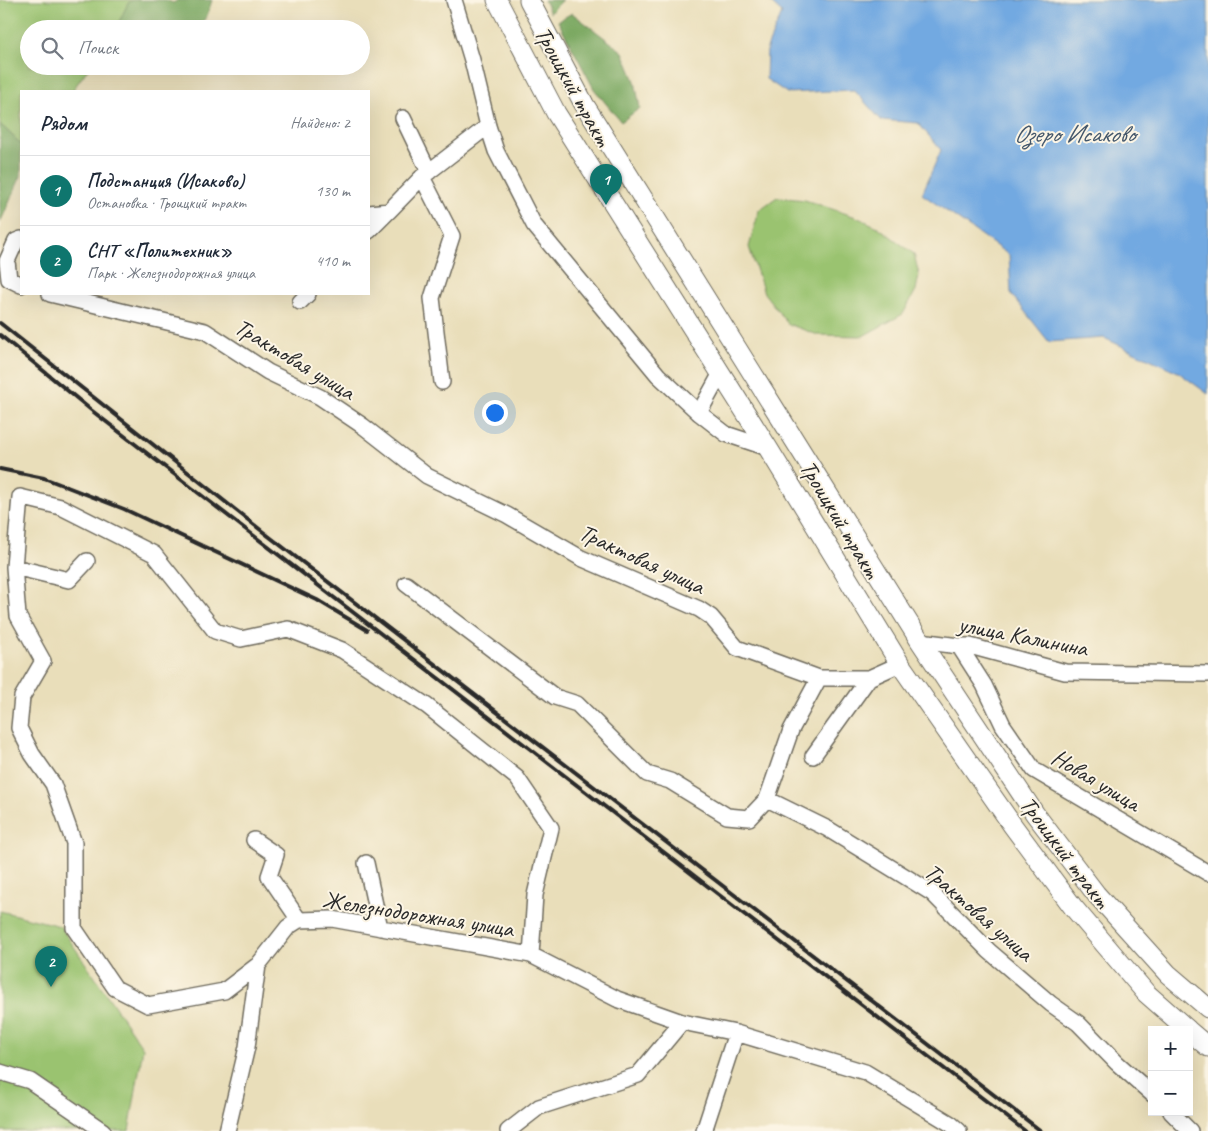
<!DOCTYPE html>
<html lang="ru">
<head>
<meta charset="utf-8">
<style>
	:root { --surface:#fff; --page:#f2f2f3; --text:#1f2937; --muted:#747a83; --line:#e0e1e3; --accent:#0f766e }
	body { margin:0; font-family:Caveat,sans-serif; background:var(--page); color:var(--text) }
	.controls { position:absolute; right:15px; bottom:15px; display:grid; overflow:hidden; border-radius:0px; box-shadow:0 5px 20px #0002 }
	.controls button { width:45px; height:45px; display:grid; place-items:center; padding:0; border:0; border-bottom:1px solid var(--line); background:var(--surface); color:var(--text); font:25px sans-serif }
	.you { position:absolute; left:494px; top:412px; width:18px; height:18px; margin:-12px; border:4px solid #fff; border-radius:50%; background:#1a73e8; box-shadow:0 0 0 8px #1a73e833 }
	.badge { display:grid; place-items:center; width:32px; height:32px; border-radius:50%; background:var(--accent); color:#fff; font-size:16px; font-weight:700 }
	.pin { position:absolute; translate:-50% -41px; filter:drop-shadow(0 1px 2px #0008) }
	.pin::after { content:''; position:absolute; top:26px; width:18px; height:15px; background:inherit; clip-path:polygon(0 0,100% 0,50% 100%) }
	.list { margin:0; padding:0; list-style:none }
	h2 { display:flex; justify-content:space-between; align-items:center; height:65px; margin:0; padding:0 20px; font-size:21px }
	h2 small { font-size:16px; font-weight:400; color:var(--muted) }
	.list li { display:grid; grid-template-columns:32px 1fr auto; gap:15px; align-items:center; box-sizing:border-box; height:70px; padding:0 20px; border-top:1px solid var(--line) }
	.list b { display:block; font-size:19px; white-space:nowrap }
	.list p { margin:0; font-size:16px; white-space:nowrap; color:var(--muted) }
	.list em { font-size:16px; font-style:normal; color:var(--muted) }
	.icon { flex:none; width:28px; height:28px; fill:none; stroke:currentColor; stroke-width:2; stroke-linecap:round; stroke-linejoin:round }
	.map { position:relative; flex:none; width:1208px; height:1131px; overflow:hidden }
	.search { position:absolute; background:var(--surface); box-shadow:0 5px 20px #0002; left:20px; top:20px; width:350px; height:55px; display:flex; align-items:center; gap:12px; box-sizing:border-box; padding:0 18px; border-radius:28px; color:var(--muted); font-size:19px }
	.panel { position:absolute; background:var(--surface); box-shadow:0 5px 20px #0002; left:20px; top:90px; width:350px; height:205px; border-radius:0px }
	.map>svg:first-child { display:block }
	.green { fill:#9ac36f; stroke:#62774d }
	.forest { fill:#7ba962; stroke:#536a46 }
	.water { fill:#72a9e1; stroke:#4e6a86 }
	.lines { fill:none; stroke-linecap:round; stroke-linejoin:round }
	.minor-casing { stroke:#6e6a5d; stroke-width:18 }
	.major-casing { stroke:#6e6a5d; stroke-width:21 }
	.minor { stroke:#fff; stroke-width:15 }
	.major { stroke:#fff; stroke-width:19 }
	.rail { stroke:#2b2b2b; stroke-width:4 }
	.labels { text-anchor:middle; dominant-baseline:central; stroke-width:4; stroke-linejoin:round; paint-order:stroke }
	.street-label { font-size:24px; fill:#2b2b2b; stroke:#fcf5e5 }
	.water-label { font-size:25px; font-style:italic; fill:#44576b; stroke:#fcf5e5 }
</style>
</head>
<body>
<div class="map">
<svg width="1208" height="1131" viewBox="0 0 1208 1131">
	<rect width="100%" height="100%" fill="#fcf5e5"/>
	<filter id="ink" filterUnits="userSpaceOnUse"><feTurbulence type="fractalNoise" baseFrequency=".02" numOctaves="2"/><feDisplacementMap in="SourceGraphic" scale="10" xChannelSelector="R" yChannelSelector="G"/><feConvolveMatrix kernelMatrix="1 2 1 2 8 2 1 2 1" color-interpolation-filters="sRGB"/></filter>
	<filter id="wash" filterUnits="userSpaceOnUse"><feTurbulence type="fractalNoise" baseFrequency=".0096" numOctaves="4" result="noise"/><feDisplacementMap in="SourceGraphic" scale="20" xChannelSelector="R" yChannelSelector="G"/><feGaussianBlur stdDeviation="1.12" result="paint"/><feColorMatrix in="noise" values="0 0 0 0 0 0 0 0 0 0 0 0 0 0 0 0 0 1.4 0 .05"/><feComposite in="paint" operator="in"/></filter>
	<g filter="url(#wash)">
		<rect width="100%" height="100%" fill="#e9deba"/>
		<path class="green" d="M 0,0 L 139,0 L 118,29 L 29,29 L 29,66 L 90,66 L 72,91 L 21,91 L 21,144 L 0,124 Z
			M 777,197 L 805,200 L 856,217 L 878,227 L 914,254 L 919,275 L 916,290 L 903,314 L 863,336 L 818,335 L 788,324 L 764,293 L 749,247 L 759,210 Z
			M 0,911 L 60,926 L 143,1048 L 129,1131 L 0,1131 Z"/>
		<path class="forest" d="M 133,0 L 166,0 L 173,3 L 178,0 L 212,0 L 207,16 L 197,29 L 123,29 L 119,22 L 128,3 Z
			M 544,0 L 563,0 L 550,13 Z
			M 572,13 L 623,52 L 635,81 L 640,108 L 621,122 L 594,89 L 558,21 Z
			M 0,124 L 21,144 L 21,176 L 0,223 Z"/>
		<path class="water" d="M 768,0 L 1208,0 L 1208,394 L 1178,372 L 1104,338 L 1049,342 L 1011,294 L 1009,255 L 922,194 L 941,150 L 918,123 L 881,120 L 854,90 L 787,93 L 766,79 L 767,48 L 782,13 Z"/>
	</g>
	<g filter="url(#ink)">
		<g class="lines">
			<g class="minor-casing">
				<path id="minor" d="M 454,0 L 472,60 L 488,126 L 496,151 L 534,225 L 658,375 L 699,413 L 726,434 L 768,448
					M 403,118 L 429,172
					M 422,177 L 452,236 L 432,298 L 442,382
					M 369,213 L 389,211 L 422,177 L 488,126
					M 369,231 L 389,211
					M 21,239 L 16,241 L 7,261 L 9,279 L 21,285
					M 50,294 L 205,331 L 268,372 L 320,397 L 363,426 L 427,476 L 507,515 L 581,558 L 699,609 L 711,617 L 737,648 L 819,678 L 791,730 L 767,799 L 828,829 L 932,893 L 989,951 L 1051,1004 L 1078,1023 L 1117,1063 L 1152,1094
					M 300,302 L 308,294
					M 699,413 L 721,373
					M 14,567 L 69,580 L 87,561
					M 406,584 L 555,697 L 577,704 L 647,774 L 670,781 L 727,816 L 749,818 L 767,799
					M 920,641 L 959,646 L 970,646 L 1065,672 L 1208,674
					M 959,646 L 984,685 L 1003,725 L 1034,770 L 1208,873
					M 819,678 L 869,678 L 900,664
					M 813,756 L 869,678
					M 254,840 L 276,855 L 269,876 L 299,920
					M 366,863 L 380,928
					M 258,965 L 224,991 L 148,1005 L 115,988 L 74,928 L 74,843 L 53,784 L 32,754 L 19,728 L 22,697 L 43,661 L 18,616 L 14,567 L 20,497 L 61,507 L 154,554 L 215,631 L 241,639 L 288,629 L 342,650 L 427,706 L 517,778 L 551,828 L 535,895 L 531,955
					M 0,1072 L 30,1081 L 103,1131
					M 1171,1112 L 1190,1131
					M 227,1131 L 247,1047 L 258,965 L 288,927 L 299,920 L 332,919 L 531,955 L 617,999 L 682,1022 L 736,1033 L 865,1072 L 951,1124 L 959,1131
					M 508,1131 L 539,1107 L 638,1075 L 682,1022
					M 704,1131 L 736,1033"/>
			</g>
			<g class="major-casing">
				<path id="major" d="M 497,0 L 556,113 L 768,448 L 900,664 L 1013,826 L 1073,907 L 1146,993 L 1188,1030
					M 529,0 L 584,104 L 920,641 L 1035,814 L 1096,894 L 1168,974 L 1208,1008
					M 1189,1031 L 1208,1047"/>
			</g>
			<use href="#minor" class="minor"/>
			<use href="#major" class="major"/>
			<path class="rail" d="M 0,323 L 262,531 L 1041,1131
				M 0,335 L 91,410 L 1025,1131
				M 0,469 L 44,478 L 124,509 L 317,600 L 367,630"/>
		</g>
	</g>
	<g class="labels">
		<g class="street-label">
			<text transform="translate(573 86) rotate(61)">Троицкий тракт</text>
			<text transform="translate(295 359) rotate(31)">Трактовая улица</text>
			<text transform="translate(840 519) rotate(59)">Троицкий тракт</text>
			<text transform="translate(642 559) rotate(25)">Трактовая улица</text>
			<text transform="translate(1023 636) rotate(11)">улица Калинина</text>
			<text transform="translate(1096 780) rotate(31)">Новая улица</text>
			<text transform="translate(1065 852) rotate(53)">Троицкий тракт</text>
			<text transform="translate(979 912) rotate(41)">Трактовая улица</text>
			<text transform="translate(418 914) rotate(9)">Железнодорожная улица</text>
		</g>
		<g class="water-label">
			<text x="1074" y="134">Озеро Исаково</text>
		</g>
	</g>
</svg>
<div class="controls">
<button>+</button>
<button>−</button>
</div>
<div class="you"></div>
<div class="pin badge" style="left:606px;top:205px">1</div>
<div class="pin badge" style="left:51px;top:987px">2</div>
<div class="search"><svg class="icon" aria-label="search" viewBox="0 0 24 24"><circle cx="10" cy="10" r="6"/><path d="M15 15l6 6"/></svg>Поиск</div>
<section class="panel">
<h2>Рядом<small>Найдено: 2</small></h2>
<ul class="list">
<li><span class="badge">1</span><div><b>Подстанция (Исаково)</b><p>Остановка · Троицкий тракт</p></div><em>130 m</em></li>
<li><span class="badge">2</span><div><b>СНТ «Политехник»</b><p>Парк · Железнодорожная улица</p></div><em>410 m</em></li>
</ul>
</section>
</div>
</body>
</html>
